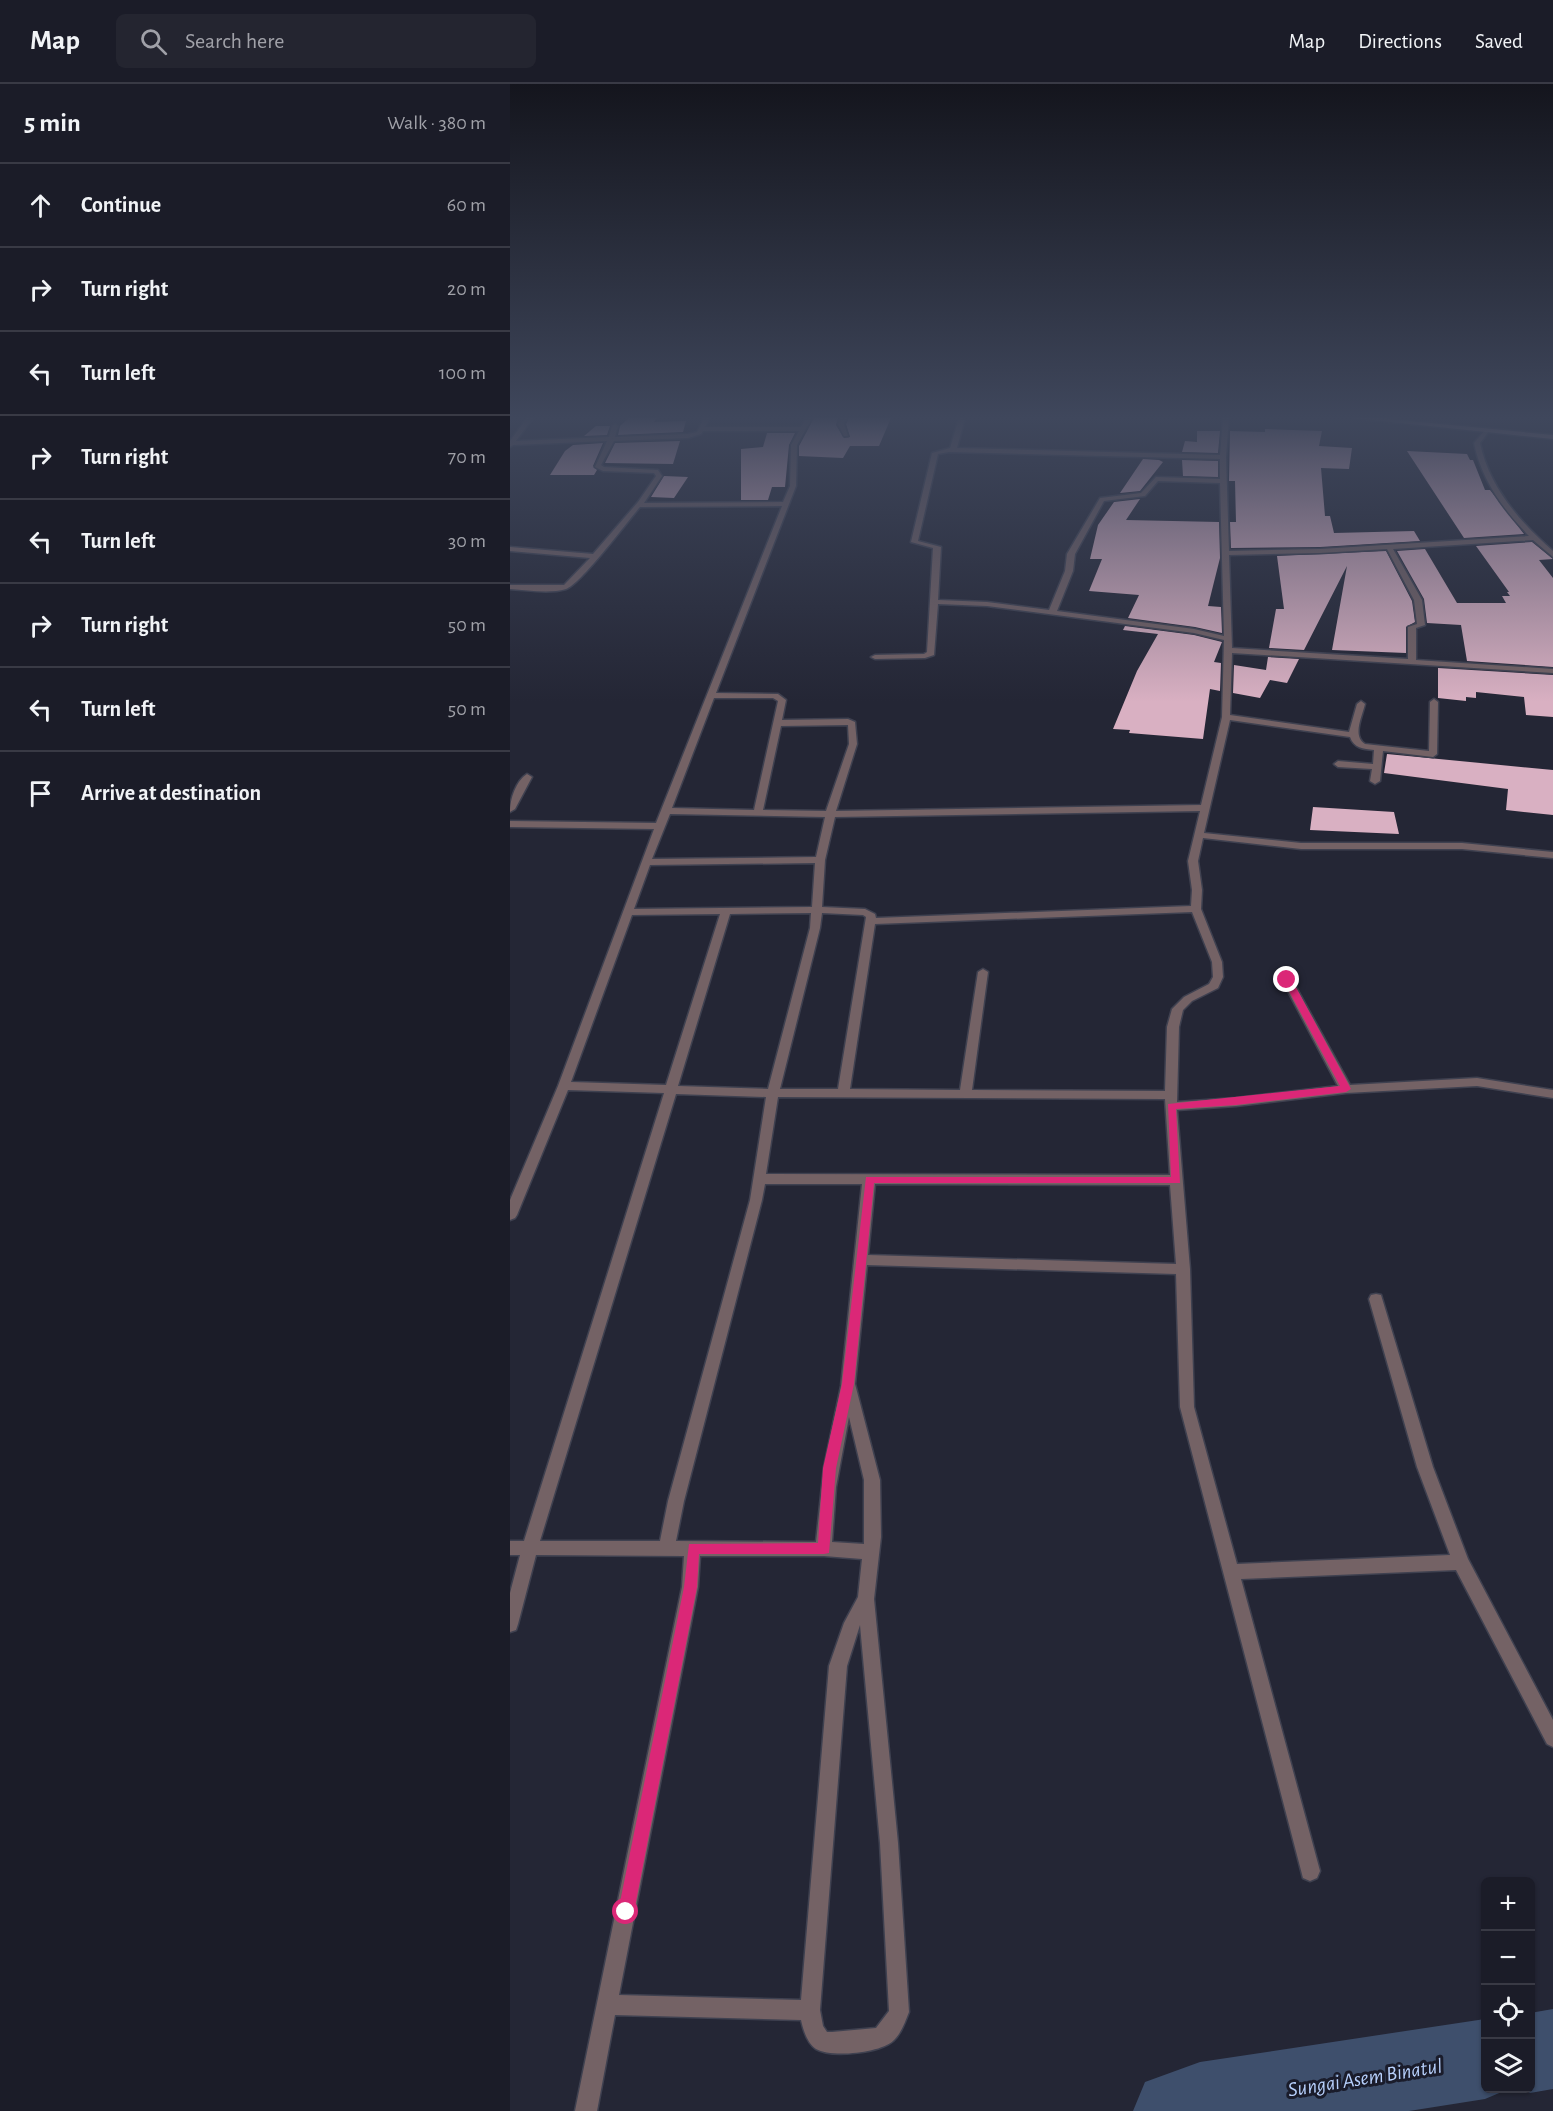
<!DOCTYPE html>
<html lang="en">
<head>
<meta charset="utf-8">
<style>
	:root { --surface:#1b1c28; --page:#242530; --text:#f1f3f6; --muted:#a0a1a8; --line:#393a45 }
	body { margin:0; font-family:"Alegreya Sans",sans-serif; background:var(--page); color:var(--text) }
	.controls { position:absolute; right:18px; bottom:18px; display:grid; overflow:hidden; border-radius:9px; box-shadow:0 2px 4px #0004 }
	.controls button { width:54px; height:54px; display:grid; place-items:center; padding:0; border:0; border-bottom:2px solid var(--line); background:var(--surface); color:var(--text); font:30px sans-serif }
	.stop { position:absolute; width:18px; height:18px; margin:-14px; border:4px solid #db2777; border-radius:50%; background:#fff }
	.stop.end { background:#db2777; border-color:#fff; box-shadow:0 2px 6px #0008 }
	.list { margin:0; padding:0; list-style:none }
	h2 { display:flex; justify-content:space-between; align-items:center; height:78px; margin:0; padding:0 24px; font-size:26px }
	h2 small { font-size:20px; font-weight:400; color:var(--muted) }
	.list li { display:grid; grid-template-columns:39px 1fr auto; gap:18px; align-items:center; box-sizing:border-box; height:84px; padding:0 24px; border-top:2px solid var(--line) }
	.list b { display:block; font-size:22px; white-space:nowrap }
	.list em { font-size:20px; font-style:normal; color:var(--muted) }
	.icon { flex:none; width:33px; height:33px; fill:none; stroke:currentColor; stroke-width:2; stroke-linecap:round; stroke-linejoin:round }
	.map { position:relative; flex:none; width:1043px; height:2027px; overflow:hidden }
	header { display:flex; align-items:center; gap:36px; box-sizing:border-box; height:84px; padding:0 30px; background:var(--surface); border-bottom:2px solid var(--line) }
	header strong { font-size:28px }
	nav { display:flex; gap:33px; margin-inline-start:auto; font-size:21px }
	.search { width:420px; height:54px; background:var(--page); display:flex; align-items:center; gap:15px; box-sizing:border-box; padding:0 21px; border-radius:9px; color:var(--muted); font-size:22px }
	main { display:flex }
	aside { flex:1; background:var(--surface) }
	.map>svg:first-child { display:block }
	.lines { fill:none; stroke-linecap:round; stroke-linejoin:round }
	.river { fill:#3e4f6c; fill-rule:evenodd }
	.building { fill:#d9b0c2 }
	.street-casing { stroke:#3f4150; stroke-width:3 }
	.secondary-casing { stroke:#3f4150; stroke-width:3 }
	.street { fill:#746265; fill-rule:evenodd }
	.secondary { fill:#a08387; fill-rule:evenodd }
	.route { fill:#db2777 }
	.labels { text-anchor:middle; dominant-baseline:central; stroke-width:6; stroke-linejoin:round; paint-order:stroke }
	.near-water-label { font-size:21px; font-style:italic; fill:#b7d0fc; stroke:#1a1c2b }
</style>
</head>
<body>
<header>
<strong>Map</strong>
<div class="search"><svg class="icon" aria-label="search" viewBox="0 0 24 24"><circle cx="10" cy="10" r="6"/><path d="M15 15l6 6"/></svg>Search here</div>
<nav><a>Map</a><a>Directions</a><a>Saved</a></nav>
</header>
<main>
<aside>
<h2>5 min<small>Walk · 380 m</small></h2>
<ul class="list">
<li><svg class="icon" aria-label="ahead" viewBox="0 0 24 24"><path d="M12 20V5M6 11l6-6 6 6"/></svg><div><b>Continue</b></div><em>60 m</em></li>
<li><svg class="icon" aria-label="right" viewBox="0 0 24 24"><path d="M7 20v-9h11M14 6l5 5-5 5"/></svg><div><b>Turn right</b></div><em>20 m</em></li>
<li><svg class="icon" aria-label="left" viewBox="0 0 24 24"><path d="M17 20v-9H6M10 6l-5 5 5 5"/></svg><div><b>Turn left</b></div><em>100 m</em></li>
<li><svg class="icon" aria-label="right" viewBox="0 0 24 24"><path d="M7 20v-9h11M14 6l5 5-5 5"/></svg><div><b>Turn right</b></div><em>70 m</em></li>
<li><svg class="icon" aria-label="left" viewBox="0 0 24 24"><path d="M17 20v-9H6M10 6l-5 5 5 5"/></svg><div><b>Turn left</b></div><em>30 m</em></li>
<li><svg class="icon" aria-label="right" viewBox="0 0 24 24"><path d="M7 20v-9h11M14 6l5 5-5 5"/></svg><div><b>Turn right</b></div><em>50 m</em></li>
<li><svg class="icon" aria-label="left" viewBox="0 0 24 24"><path d="M17 20v-9H6M10 6l-5 5 5 5"/></svg><div><b>Turn left</b></div><em>50 m</em></li>
<li><svg class="icon" aria-label="arrive" viewBox="0 0 24 24"><path d="M6 21V4h12l-3 4 3 4H6"/></svg><div><b>Arrive at destination</b></div></li>
</ul>
</aside>
<div class="map">
<svg width="1043" height="2027" viewBox="0 0 1043 2027">
	<rect width="100%" height="100%" fill="#242635"/>
	<g class="lines">
		<path class="river" d="M 1043,1925 L 1043,2005 L 1020,2009 L 1009,2004 L 1020,2004 L 1020,1929 Z
			M 975,1935 L 975,2004 L 1001,2004 L 975,2015 L 899,2027 L 623,2027 L 635,1998 L 690,1978 Z"/>
	</g>
	<path class="building" d="M 119,334 L 147,334 L 144,338 L 176,337 L 173,348 L 108,351 L 110,342 Z
		M 304,334 L 328,334 L 326,341 L 334,354 L 340,353 L 336,340 L 339,334 L 381,334 L 369,362 L 340,362 L 333,374 L 289,372 L 289,362 Z
		M 86,342 L 100,342 L 97,351 L 74,352 Z
		M 755,345 L 812,347 L 809,362 L 842,364 L 839,385 L 811,384 L 815,432 L 820,432 L 824,449 L 904,447 L 910,457 L 810,463 L 721,464 L 720,438 L 726,438 L 725,397 L 719,397 L 720,347 L 755,348 Z
		M 687,347 L 710,347 L 708,369 L 672,368 L 675,357 L 687,358 Z
		M 257,349 L 285,349 L 279,361 L 275,403 L 262,403 L 258,416 L 231,416 L 231,365 L 253,363 Z
		M 170,357 L 163,380 L 95,379 L 105,359 Z
		M 93,359 L 83,382 L 87,386 L 84,391 L 40,391 L 55,367 L 63,361 Z
		M 897,367 L 957,370 L 960,376 L 963,376 L 975,406 L 980,406 L 1014,450 L 954,454 Z
		M 633,375 L 649,376 L 653,378 L 630,407 L 610,409 Z
		M 672,376 L 708,377 L 708,393 L 673,392 Z
		M 154,392 L 178,393 L 164,414 L 141,413 Z
		M 630,415 L 616,436 L 709,438 L 710,474 L 698,522 L 711,523 L 712,549 L 685,543 L 618,534 L 629,511 L 579,507 L 592,475 L 580,475 L 588,441 L 604,418 Z
		M 1022,458 L 1043,475 L 1029,476 L 1043,494 L 1043,583 L 957,577 L 951,541 L 917,539 L 914,515 L 887,467 L 915,465 L 947,519 L 996,519 L 992,512 L 1000,512 L 997,508 L 999,508 L 966,462 Z
		M 876,467 L 902,517 L 905,538 L 896,543 L 896,569 L 822,566 L 837,482 L 794,566 L 759,564 L 766,525 L 774,525 L 767,472 Z
		M 615,542 L 684,551 L 712,558 L 704,578 L 711,579 L 710,607 L 700,605 L 693,655 L 619,649 L 620,646 L 603,645 L 627,587 L 648,550 L 613,546 Z
		M 758,573 L 789,575 L 777,599 L 760,596 L 750,614 L 723,609 L 724,581 L 756,586 Z
		M 928,584 L 1043,591 L 1043,633 L 1016,631 L 1014,613 L 966,608 L 966,614 L 956,613 L 956,617 L 928,614 Z
		M 877,670 L 1043,686 L 1043,731 L 996,726 L 998,705 L 874,689 Z
		M 803,723 L 884,728 L 889,750 L 800,746 Z"/>
	<g class="lines">
		<g class="street-casing">
			<path id="street" d="M 17,334 L 23,334 L 6,357 L 99,353 L 102,342 L 105,340 L 108,342 L 105,353 L 178,350 L 187,348 L 194,334 L 200,334 L 195,343 L 291,343 L 296,334 L 302,334 L 287,361 L 286,402 L 206,609 L 268,610 L 276,616 L 272,636 L 338,635 L 345,638 L 347,660 L 326,727 L 691,721 L 712,633 L 714,556 L 684,549 L 477,522 L 428,520 L 424,571 L 415,574 L 365,575 L 361,573 L 365,571 L 414,570 L 417,568 L 423,464 L 401,458 L 422,369 L 440,364 L 449,334 L 455,334 L 447,364 L 710,371 L 713,334 L 719,334 L 716,373 L 719,467 L 810,465 L 1019,452 C 994,426 971,396 964,359 L 976,345 L 979,347 L 970,359 C 979,403 1010,438 1043,467 L 1043,473 L 1023,456 L 883,465 L 912,516 L 915,541 L 906,544 L 906,576 L 1043,585 L 1043,589 L 722,569 L 720,631 L 839,648 L 847,620 L 851,617 L 855,620 C 852,633 842,652 855,660 L 919,667 L 920,618 L 924,615 L 928,618 L 927,670 L 923,673 L 873,667 L 870,697 L 865,700 L 860,697 L 862,685 L 828,683 L 824,680 L 828,677 L 863,680 L 864,666 C 853,665 844,664 840,653 L 720,636 L 694,749 L 791,759 L 952,759 L 1043,768 L 1043,774 L 952,765 L 791,765 L 693,754 L 688,777 L 692,806 L 691,825 L 712,878 L 713,893 L 708,904 L 682,917 L 673,926 L 669,943 L 667,1018 L 726,1014 L 828,1002 L 772,896 L 777,893 L 782,896 L 840,1001 L 967,994 L 1043,1006 L 1043,1014 L 967,1002 L 836,1009 L 726,1022 L 667,1026 L 680,1185 L 684,1323 L 727,1480 L 940,1471 L 907,1383 L 859,1215 L 861,1211 L 866,1210 L 871,1211 L 923,1383 L 958,1475 L 1043,1636 L 1043,1663 L 1037,1660 L 946,1486 L 731,1495 L 810,1787 L 807,1794 L 800,1797 L 793,1794 L 670,1323 L 666,1190 L 357,1181 L 345,1300 L 370,1396 L 371,1453 L 364,1515 L 388,1759 L 399,1928 C 395,1938 391,1950 383,1957 C 370,1969 321,1974 306,1965 C 297,1959 293,1945 291,1936 L 105,1931 L 87,2027 L 65,2027 L 172,1503 L 174,1472 L 26,1471 L 8,1540 L 6,1546 L 0,1548 L 0,1509 L 10,1471 L 0,1471 L 0,1457 L 14,1457 L 154,1009 L 58,1006 L 7,1131 L 5,1134 L 0,1136 L 0,1116 L 48,1002 L 144,745 L 0,743 L 0,737 L 146,739 L 272,422 L 130,423 C 118,437 70,501 56,505 C 39,510 18,506 0,505 L 0,501 L 54,501 L 80,474 L 0,467 L 0,463 L 83,470 L 128,418 L 146,392 L 144,389 L 93,387 L 85,383 L 97,357 L 3,361 L 0,363 L 0,357 ZM 193,347 L 289,347 L 281,361 L 280,402 L 273,418 L 134,419 L 152,392 L 148,386 L 94,383 L 91,381 L 104,357 L 178,354 L 191,350 ZM 439,368 L 710,375 L 710,395 L 646,393 L 631,409 L 590,414 L 557,470 L 555,487 L 539,526 L 477,518 L 428,516 L 431,463 L 408,457 L 428,370 ZM 648,397 L 710,399 L 714,552 L 684,545 L 547,527 L 563,487 L 565,470 L 594,417 L 635,412 ZM 877,465 L 904,516 L 907,540 L 898,543 L 898,575 L 722,564 L 719,471 L 810,469 ZM 204,614 L 263,614 L 268,617 L 244,726 L 162,724 ZM 338,641 L 339,660 L 316,727 L 253,726 L 271,642 ZM 690,727 L 678,777 L 682,806 L 681,822 L 366,834 L 365,830 L 355,825 L 312,823 L 315,776 L 325,733 ZM 160,730 L 315,733 L 306,773 L 142,775 ZM 305,779 L 302,823 L 124,825 L 140,781 ZM 682,828 L 702,878 L 703,893 L 699,900 L 674,913 L 662,925 L 657,943 L 655,1007 L 462,1006 L 478,888 L 473,885 L 468,888 L 450,1006 L 340,1005 L 365,840 ZM 301,829 L 300,844 L 258,1005 L 168,1002 L 220,830 ZM 312,829 L 353,831 L 356,833 L 328,1005 L 270,1005 L 310,844 ZM 210,830 L 156,1001 L 61,998 L 122,831 ZM 166,1010 L 256,1013 L 240,1116 L 158,1417 L 150,1457 L 30,1457 ZM 268,1013 L 655,1015 L 660,1091 L 256,1090 ZM 255,1100 L 352,1100 L 331,1302 L 314,1383 L 306,1458 L 166,1457 L 174,1417 L 252,1116 ZM 365,1100 L 660,1101 L 666,1180 L 358,1171 ZM 339,1333 L 354,1396 L 354,1460 L 322,1458 L 326,1403 ZM 190,1472 L 314,1472 L 352,1475 L 348,1513 L 334,1539 L 319,1582 L 291,1916 L 109,1911 L 188,1503 ZM 350,1541 L 370,1759 L 379,1927 L 366,1944 L 322,1948 L 317,1948 L 313,1942 L 310,1926 L 337,1582 Z
				M 331,334 L 337,334 L 334,340 L 338,352 L 334,352 L 328,340 Z
				M 17,690 L 22,693 L 5,725 L 0,728 C 0,715 6,697 17,690 Z"/>
		</g>
		<g class="secondary-casing">
			<path id="secondary" d="M 843,334 L 869,334 L 1043,351 L 1043,355 Z"/>
		</g>
		<use href="#street" class="street"/>
		<use href="#secondary" class="secondary"/>
	</g>
	<linearGradient id="sky" x2="0" y2="1"><stop stop-color="#14151d"/><stop offset="0.54" stop-color="#3f475c"/><stop offset="1" stop-color="#3f475c" stop-opacity="0"/></linearGradient>
	<rect width="1043" height="618" fill="url(#sky)"/>
	<path class="route" d="M 777,893 L 782,896 L 841,1005 L 836,1008 L 726,1021 L 666,1025 L 670,1099 L 364,1099 L 344,1300 L 326,1384 L 319,1469 L 314,1470 L 189,1470 L 187,1503 L 124,1828 L 122,1834 L 116,1836 L 110,1834 L 108,1828 L 174,1503 L 179,1460 L 308,1459 L 313,1384 L 332,1300 L 356,1093 L 661,1093 L 658,1020 L 830,1002 L 773,896 Z"/>
	<g class="labels">
		<g class="near-water-label">
			<text transform="translate(855 1994) rotate(-9)">Sungai Asem Binatul</text>
		</g>
	</g>
</svg>
<div class="controls">
<button>+</button>
<button>−</button>
<button><svg class="icon" aria-label="locate" viewBox="0 0 24 24"><circle cx="12" cy="12" r="6"/><path d="M12 2v4M12 18v4M2 12h4M18 12h4"/></svg></button>
<button><svg class="icon" aria-label="layers" viewBox="0 0 24 24"><path d="M12 4l9 5-9 5-9-5zM3 14l9 5 9-5"/></svg></button>
</div>
<div class="stop" style="left:116px;top:1828px"></div>
<div class="stop end" style="left:777px;top:896px"></div>
</div>
</main>
</body>
</html>
